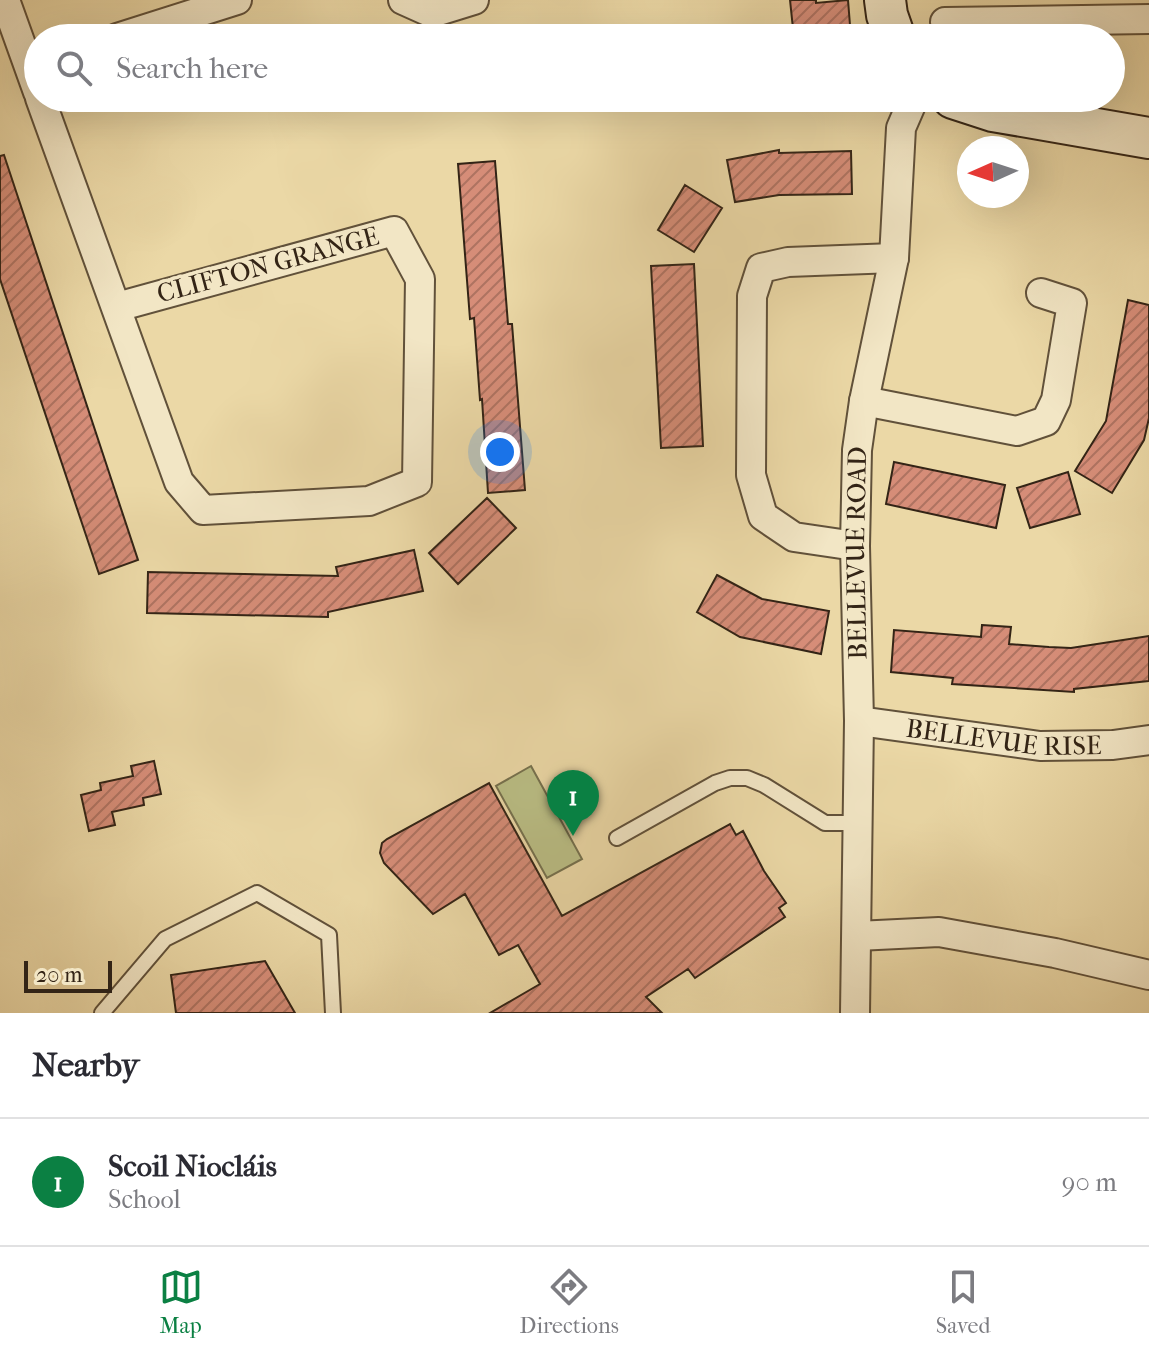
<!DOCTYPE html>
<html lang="en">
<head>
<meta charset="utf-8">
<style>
	:root { --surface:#fff; --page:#f7f7f7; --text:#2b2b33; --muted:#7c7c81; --line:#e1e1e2; --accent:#0b8043 }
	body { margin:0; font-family:"IM FELL French Canon",serif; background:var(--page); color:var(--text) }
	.compass { position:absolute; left:957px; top:136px; width:72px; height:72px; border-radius:50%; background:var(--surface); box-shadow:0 8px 32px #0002; rotate:267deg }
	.scale { position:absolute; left:24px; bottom:20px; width:88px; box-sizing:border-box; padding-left:8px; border:4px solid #332416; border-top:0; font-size:22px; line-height:28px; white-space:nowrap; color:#332416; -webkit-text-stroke:6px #f2e6c5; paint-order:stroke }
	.you { position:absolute; left:500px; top:452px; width:28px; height:28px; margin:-20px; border:6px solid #fff; border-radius:50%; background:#1a73e8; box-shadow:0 0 0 12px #1a73e833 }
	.badge { display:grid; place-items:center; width:52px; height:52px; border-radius:50%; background:var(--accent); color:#fff; font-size:26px; font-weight:700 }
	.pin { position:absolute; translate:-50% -66px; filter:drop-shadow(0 2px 4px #0008) }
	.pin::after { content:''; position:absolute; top:42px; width:28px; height:24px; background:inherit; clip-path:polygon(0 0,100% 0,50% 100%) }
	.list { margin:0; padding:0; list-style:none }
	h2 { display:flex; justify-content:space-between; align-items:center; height:104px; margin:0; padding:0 32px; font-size:34px }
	h2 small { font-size:26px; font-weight:400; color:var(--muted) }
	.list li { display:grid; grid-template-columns:52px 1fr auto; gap:24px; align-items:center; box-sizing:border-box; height:128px; padding:0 32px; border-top:2px solid var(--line) }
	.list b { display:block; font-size:30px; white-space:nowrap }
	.list p { margin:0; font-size:26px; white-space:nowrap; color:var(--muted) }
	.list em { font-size:26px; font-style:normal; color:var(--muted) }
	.icon { flex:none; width:44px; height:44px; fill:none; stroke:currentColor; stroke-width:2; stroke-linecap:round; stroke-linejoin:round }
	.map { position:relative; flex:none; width:1149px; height:1013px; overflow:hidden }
	.search { position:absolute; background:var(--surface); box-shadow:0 8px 32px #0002; left:24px; right:24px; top:24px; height:88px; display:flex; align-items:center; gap:20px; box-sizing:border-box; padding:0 28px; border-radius:44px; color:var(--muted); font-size:30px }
	.sheet { height:232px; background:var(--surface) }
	nav { display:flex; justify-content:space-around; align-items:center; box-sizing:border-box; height:112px; border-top:2px solid var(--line); background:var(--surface); font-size:22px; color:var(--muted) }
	nav a { display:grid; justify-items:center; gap:4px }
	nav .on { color:var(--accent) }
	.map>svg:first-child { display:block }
	.park { fill:#babe85; stroke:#76714e; stroke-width:2 }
	.building { fill:url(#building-hatch); stroke:#332416; stroke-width:2 }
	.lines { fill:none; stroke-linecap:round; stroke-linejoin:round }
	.lane-casing { stroke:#61513a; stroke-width:18 }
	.street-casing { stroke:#61513a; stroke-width:32 }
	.secondary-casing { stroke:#332416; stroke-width:44 }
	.lane { stroke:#f2e6c5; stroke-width:14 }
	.street { stroke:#f2e6c5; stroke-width:28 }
	.secondary { stroke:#f2e6c5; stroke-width:40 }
	.labels { text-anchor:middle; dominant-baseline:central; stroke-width:7; stroke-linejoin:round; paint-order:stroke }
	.street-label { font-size:26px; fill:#332416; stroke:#f2e6c5 }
</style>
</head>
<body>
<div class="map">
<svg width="1149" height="1013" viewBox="0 0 1149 1013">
	<defs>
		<pattern id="building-hatch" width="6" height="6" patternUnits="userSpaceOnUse" patternTransform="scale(2)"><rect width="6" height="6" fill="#d68d78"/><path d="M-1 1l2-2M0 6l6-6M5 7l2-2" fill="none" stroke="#ae7361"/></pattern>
	</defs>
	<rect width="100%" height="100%" fill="#ebd8a6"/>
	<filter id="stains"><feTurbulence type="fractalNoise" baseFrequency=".0025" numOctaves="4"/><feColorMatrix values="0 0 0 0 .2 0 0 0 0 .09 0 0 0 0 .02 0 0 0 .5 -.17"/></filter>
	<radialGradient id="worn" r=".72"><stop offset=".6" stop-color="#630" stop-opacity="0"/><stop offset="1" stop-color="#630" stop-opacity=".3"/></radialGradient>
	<path class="park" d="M 531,766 L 582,859 L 547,878 L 496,786 Z"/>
	<path class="building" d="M 790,0 L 816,0 L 816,3 L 848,0 L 850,25 L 825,27 L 826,38 L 794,38 Z
		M 779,150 L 779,153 L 851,151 L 852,194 L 779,195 L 735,202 L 727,160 Z
		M 4,155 L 138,560 L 99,574 L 0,279 L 0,156 Z
		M 495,161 L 508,324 L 512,324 L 525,490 L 488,493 L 482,399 L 480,400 L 474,318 L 470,319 L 458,164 Z
		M 685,185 L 722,208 L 694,252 L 658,230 Z
		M 694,264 L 703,446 L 661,448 L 651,266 Z
		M 1128,300 L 1149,305 L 1149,418 L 1144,440 L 1112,493 L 1075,471 L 1106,421 Z
		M 894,462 L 1005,485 L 996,528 L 886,504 Z
		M 1068,472 L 1080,514 L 1030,528 L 1017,488 Z
		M 487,498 L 516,528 L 458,584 L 429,553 Z
		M 414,550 L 423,591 L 328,612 L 328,617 L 147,613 L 148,572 L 338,576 L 336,567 Z
		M 717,575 L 762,599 L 829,611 L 821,654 L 740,637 L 697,612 Z
		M 982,625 L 1011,627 L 1009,644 L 1049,647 L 1071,648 L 1149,636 L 1149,681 L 1074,689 L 1074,692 L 952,684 L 953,678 L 891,672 L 894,630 L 981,637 Z
		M 154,761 L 161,794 L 143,798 L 144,805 L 112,812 L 115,825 L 89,831 L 81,795 L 101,790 L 100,783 L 133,776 L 131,766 Z
		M 489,783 L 562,916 L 730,824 L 736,835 L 743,831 L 764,871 L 786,903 L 779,908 L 785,917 L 695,978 L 688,969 L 646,997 L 662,1013 L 490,1013 L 540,984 L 518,945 L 499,955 L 465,894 L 433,914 L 384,863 L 380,853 L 382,843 L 387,839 Z
		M 265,961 L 295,1013 L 176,1013 L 171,975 Z"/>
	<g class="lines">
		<g class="lane-casing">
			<path id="lane" d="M 617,838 L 715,783 L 730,778 L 747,778 L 764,785 L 825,823 L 858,823
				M 102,1013 L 165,939 L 257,893 L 329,935 L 333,1013"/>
		</g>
		<g class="street-casing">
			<g id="street">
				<path d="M 5,0 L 38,92"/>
				<path d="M 403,0 L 432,13 L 474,0"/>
				<path d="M 945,22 L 1149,19"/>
				<path d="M 117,38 L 237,0"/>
				<path d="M 40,98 L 179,482 L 203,510 L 369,501 L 417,482 L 420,279 L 394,231 L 117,307"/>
				<path d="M 864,401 L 1017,431 L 1046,421 L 1056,400 L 1072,303 L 1041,293"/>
				<path d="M 855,546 L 794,537 L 763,516 L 751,475 L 752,296 L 761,268 L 788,262 L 894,258"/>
				<path id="s1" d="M 859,721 L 1040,746 L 1113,745 L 1149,740"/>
				<path d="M 857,936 L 939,932 L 1055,953 L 1149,975"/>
				<path id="s2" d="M 855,1013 L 859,721 L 855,546 L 857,450 L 864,401 L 894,258 L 901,128 L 914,98"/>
			</g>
		</g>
		<g class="secondary-casing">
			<path id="secondary" d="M 885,0 L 887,15 L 895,38
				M 953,98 L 993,111 L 1149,138"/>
		</g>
		<use href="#lane" class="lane"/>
		<use href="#street" class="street"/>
		<use href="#secondary" class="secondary"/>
	</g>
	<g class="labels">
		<g class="street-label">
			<text transform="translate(268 265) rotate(-15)">CLIFTON GRANGE</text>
			<text stroke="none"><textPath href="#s2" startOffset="460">BELLEVUE ROAD</textPath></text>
			<text stroke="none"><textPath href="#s1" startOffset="146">BELLEVUE RISE</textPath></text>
		</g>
	</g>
	<rect width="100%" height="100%" filter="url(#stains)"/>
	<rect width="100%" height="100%" fill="url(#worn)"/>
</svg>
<svg class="compass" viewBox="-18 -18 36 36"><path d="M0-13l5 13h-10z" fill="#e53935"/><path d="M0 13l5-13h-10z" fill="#7c7c81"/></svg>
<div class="scale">20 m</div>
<div class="you"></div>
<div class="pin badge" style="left:573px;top:836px">1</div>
<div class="search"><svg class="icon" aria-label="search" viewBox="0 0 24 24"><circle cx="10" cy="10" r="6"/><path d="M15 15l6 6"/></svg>Search here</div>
</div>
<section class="sheet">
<h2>Nearby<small></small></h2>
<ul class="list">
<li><span class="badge">1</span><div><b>Scoil Niocláis</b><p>School</p></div><em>90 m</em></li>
</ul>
</section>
<nav>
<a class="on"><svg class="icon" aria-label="map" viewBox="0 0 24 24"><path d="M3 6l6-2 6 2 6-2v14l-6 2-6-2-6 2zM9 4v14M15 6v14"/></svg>Map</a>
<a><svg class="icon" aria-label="directions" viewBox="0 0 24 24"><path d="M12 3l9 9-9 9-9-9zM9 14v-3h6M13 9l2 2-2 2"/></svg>Directions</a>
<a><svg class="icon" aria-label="saved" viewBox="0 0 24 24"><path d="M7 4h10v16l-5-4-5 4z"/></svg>Saved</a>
</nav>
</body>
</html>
